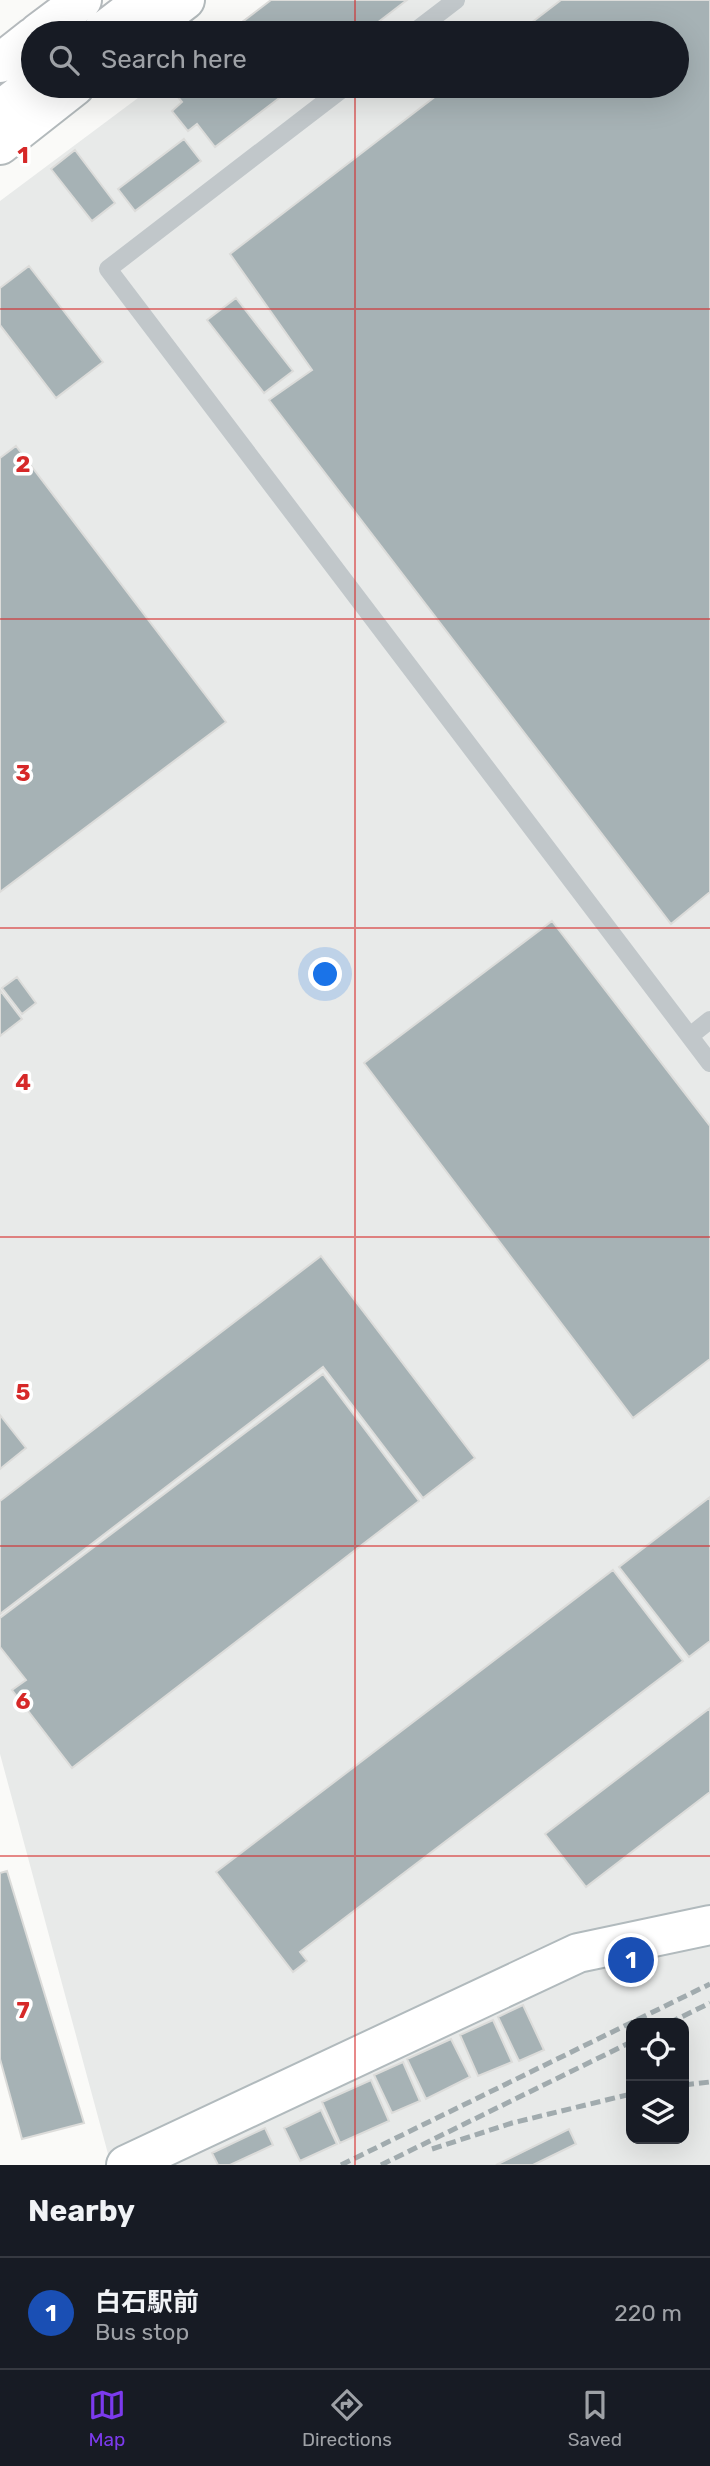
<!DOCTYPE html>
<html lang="en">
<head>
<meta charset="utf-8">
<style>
	:root { --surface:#171b24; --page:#20242c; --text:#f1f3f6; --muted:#9ea1a6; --line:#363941; --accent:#7c3aed }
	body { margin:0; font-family:Rubik,"Noto Sans JP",sans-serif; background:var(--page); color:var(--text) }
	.controls { position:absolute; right:21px; bottom:21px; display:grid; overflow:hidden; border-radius:14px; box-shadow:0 7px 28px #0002 }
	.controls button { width:63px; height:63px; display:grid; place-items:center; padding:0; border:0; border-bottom:2px solid var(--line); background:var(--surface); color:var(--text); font:35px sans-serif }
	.you { position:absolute; left:326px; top:975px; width:24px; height:24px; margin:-18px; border:5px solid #fff; border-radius:50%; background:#1a73e8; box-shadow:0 0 0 10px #1a73e833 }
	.badge { display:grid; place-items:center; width:46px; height:46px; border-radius:50%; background:var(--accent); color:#fff; font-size:23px; font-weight:700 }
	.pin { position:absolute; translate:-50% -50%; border:4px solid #fff; box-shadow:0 2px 7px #0006 }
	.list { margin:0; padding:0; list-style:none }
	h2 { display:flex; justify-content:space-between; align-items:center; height:91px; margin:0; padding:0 28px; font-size:30px }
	h2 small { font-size:23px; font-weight:400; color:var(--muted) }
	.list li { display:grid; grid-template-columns:46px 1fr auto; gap:21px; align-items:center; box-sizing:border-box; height:112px; padding:0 28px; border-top:2px solid var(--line) }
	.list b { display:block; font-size:26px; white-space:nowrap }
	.list p { margin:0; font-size:23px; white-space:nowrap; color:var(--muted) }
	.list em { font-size:23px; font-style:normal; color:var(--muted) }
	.icon { flex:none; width:38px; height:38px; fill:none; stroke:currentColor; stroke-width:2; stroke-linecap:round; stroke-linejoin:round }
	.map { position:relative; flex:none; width:710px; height:2165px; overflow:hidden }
	.search { position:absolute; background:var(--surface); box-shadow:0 7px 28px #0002; left:21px; right:21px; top:21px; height:77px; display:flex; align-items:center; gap:18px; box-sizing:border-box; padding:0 24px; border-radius:38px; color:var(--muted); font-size:26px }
	.sheet { height:203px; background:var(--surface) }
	nav { display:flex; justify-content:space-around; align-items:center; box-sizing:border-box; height:98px; border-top:2px solid var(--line); background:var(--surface); font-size:19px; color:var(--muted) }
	nav a { display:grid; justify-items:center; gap:4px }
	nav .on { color:var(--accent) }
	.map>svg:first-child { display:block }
	.built { fill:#e8eae9; fill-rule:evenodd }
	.building { fill:#a6b2b5; stroke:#dcdcda; stroke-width:2 }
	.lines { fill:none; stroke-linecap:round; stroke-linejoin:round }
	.secondary-casing { stroke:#b1babd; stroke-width:42 }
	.primary-casing { stroke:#b3babc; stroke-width:42 }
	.highway-casing { stroke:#b5babd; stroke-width:42 }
	.lane { stroke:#c1c7ca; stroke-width:18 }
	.secondary { stroke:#fff; stroke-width:38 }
	.primary { stroke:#fff; stroke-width:38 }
	.highway { stroke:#fff; stroke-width:38 }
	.rail { stroke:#a1abae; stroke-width:5; stroke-dasharray:10 5; stroke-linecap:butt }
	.grid { fill:none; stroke:#d62828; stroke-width:2; stroke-opacity:0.55 }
	.grid-label { font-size:23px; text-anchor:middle; font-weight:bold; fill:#d62828; stroke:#fff; stroke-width:7; stroke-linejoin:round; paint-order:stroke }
</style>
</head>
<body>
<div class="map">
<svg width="710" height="2165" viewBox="0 0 710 2165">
	<rect width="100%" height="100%" fill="#fafaf8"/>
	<path class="built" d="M 271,0 L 710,0 L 710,2165 L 111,2165 L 0,1754 L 0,201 L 154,86 L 677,86 L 677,33 L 225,33 ZM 631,2023 L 684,2023 L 684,2139 L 631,2139 Z"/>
	<path class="building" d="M 271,0 L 407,0 L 364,33 L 228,33 Z
		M 561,0 L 710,0 L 710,892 L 671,924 L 269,400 L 312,370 L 230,254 L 449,86 L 677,86 L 677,33 L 518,33 Z
		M 169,86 L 295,86 L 215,147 L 197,124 L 188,131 L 172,111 L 182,102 Z
		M 184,139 L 201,161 L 135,211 L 118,189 Z
		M 75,150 L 115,203 L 92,221 L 51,169 Z
		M 29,266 L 103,362 L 56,398 L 0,325 L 0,288 Z
		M 236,298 L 293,371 L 264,393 L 207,320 Z
		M 16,446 L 226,722 L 0,892 L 0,458 Z
		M 552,921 L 710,1126 L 710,1359 L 633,1418 L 364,1063 Z
		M 17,977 L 36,1003 L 22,1014 L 2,988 Z
		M 0,990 L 22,1019 L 0,1036 Z
		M 321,1256 L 475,1458 L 423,1498 L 323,1367 L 0,1614 L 0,1501 Z
		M 323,1374 L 419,1501 L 72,1768 L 12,1690 L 26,1680 L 0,1647 L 0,1618 Z
		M 0,1415 L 26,1448 L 0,1469 Z
		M 710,1497 L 710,1641 L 689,1657 L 619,1567 Z
		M 613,1570 L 683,1661 L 300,1952 L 307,1961 L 293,1972 L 216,1872 Z
		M 710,1708 L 710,1792 L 586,1887 L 545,1834 Z
		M 7,1871 L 84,2123 L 22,2139 L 0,2059 L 0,1873 Z
		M 523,2005 L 544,2050 L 519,2061 L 498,2017 Z
		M 493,2020 L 512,2062 L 478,2076 L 460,2035 Z
		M 451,2039 L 470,2077 L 426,2099 L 407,2059 Z
		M 403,2062 L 420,2101 L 392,2113 L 374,2075 Z
		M 371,2080 L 389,2121 L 340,2143 L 322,2102 Z
		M 321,2110 L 337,2144 L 300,2161 L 284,2128 Z
		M 265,2128 L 273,2145 L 230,2165 L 218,2165 L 212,2153 Z
		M 569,2129 L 576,2144 L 533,2165 L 496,2165 Z"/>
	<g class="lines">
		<g class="secondary-casing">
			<path id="secondary" d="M 126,2165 L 578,1953 L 710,1925"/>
		</g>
		<g class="primary-casing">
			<path id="primary" d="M 142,33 L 185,0
				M 0,145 L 75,86"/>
		</g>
		<g class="highway-casing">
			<path id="highway" d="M 38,33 L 82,0
				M 101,33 L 144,0
				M 0,63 L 33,37
				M 0,110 L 33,85"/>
		</g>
		<path class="lane" d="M 413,33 L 456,0
			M 346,86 L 108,269 L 710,1063
			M 690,1036 L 710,1020"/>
		<use href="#secondary" class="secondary"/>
		<use href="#primary" class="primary"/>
		<use href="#highway" class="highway"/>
		<path class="rail" d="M 669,2023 L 710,2003
			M 684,2085 L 710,2082
			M 432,2149 L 512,2123 L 631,2094
			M 341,2165 L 710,1984
			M 381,2165 L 631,2042"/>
	</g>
	<path class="grid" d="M 355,0 L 355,33M 355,86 L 355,2165M 0,309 L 710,309M 0,619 L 710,619M 0,928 L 710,928M 0,1237 L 710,1237M 0,1546 L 710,1546M 0,1856 L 710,1856"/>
	<g class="grid-label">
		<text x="23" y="163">1</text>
		<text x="23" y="472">2</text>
		<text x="23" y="781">3</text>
		<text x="23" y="1090">4</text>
		<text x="23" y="1400">5</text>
		<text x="23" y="1709">6</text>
		<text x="23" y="2018">7</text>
	</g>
</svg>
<div class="controls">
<button><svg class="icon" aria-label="locate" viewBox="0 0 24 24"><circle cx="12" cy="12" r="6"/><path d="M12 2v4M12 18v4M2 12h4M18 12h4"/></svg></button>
<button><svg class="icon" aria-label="layers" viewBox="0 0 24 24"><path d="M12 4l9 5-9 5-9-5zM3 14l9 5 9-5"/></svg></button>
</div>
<div class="you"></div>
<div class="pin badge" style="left:631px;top:1960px;background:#1a4fb4">1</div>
<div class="search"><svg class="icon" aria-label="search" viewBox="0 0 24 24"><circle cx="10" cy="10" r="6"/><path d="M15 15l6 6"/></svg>Search here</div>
</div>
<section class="sheet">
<h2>Nearby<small></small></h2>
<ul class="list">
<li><span class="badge" style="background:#1a4fb4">1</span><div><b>白石駅前</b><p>Bus stop</p></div><em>220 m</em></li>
</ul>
</section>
<nav>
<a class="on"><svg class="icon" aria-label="map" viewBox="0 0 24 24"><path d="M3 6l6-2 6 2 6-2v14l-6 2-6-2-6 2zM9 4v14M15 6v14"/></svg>Map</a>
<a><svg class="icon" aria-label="directions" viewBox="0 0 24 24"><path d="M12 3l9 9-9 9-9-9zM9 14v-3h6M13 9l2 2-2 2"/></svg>Directions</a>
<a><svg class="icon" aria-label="saved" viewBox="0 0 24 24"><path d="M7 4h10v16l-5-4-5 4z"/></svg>Saved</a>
</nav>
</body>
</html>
